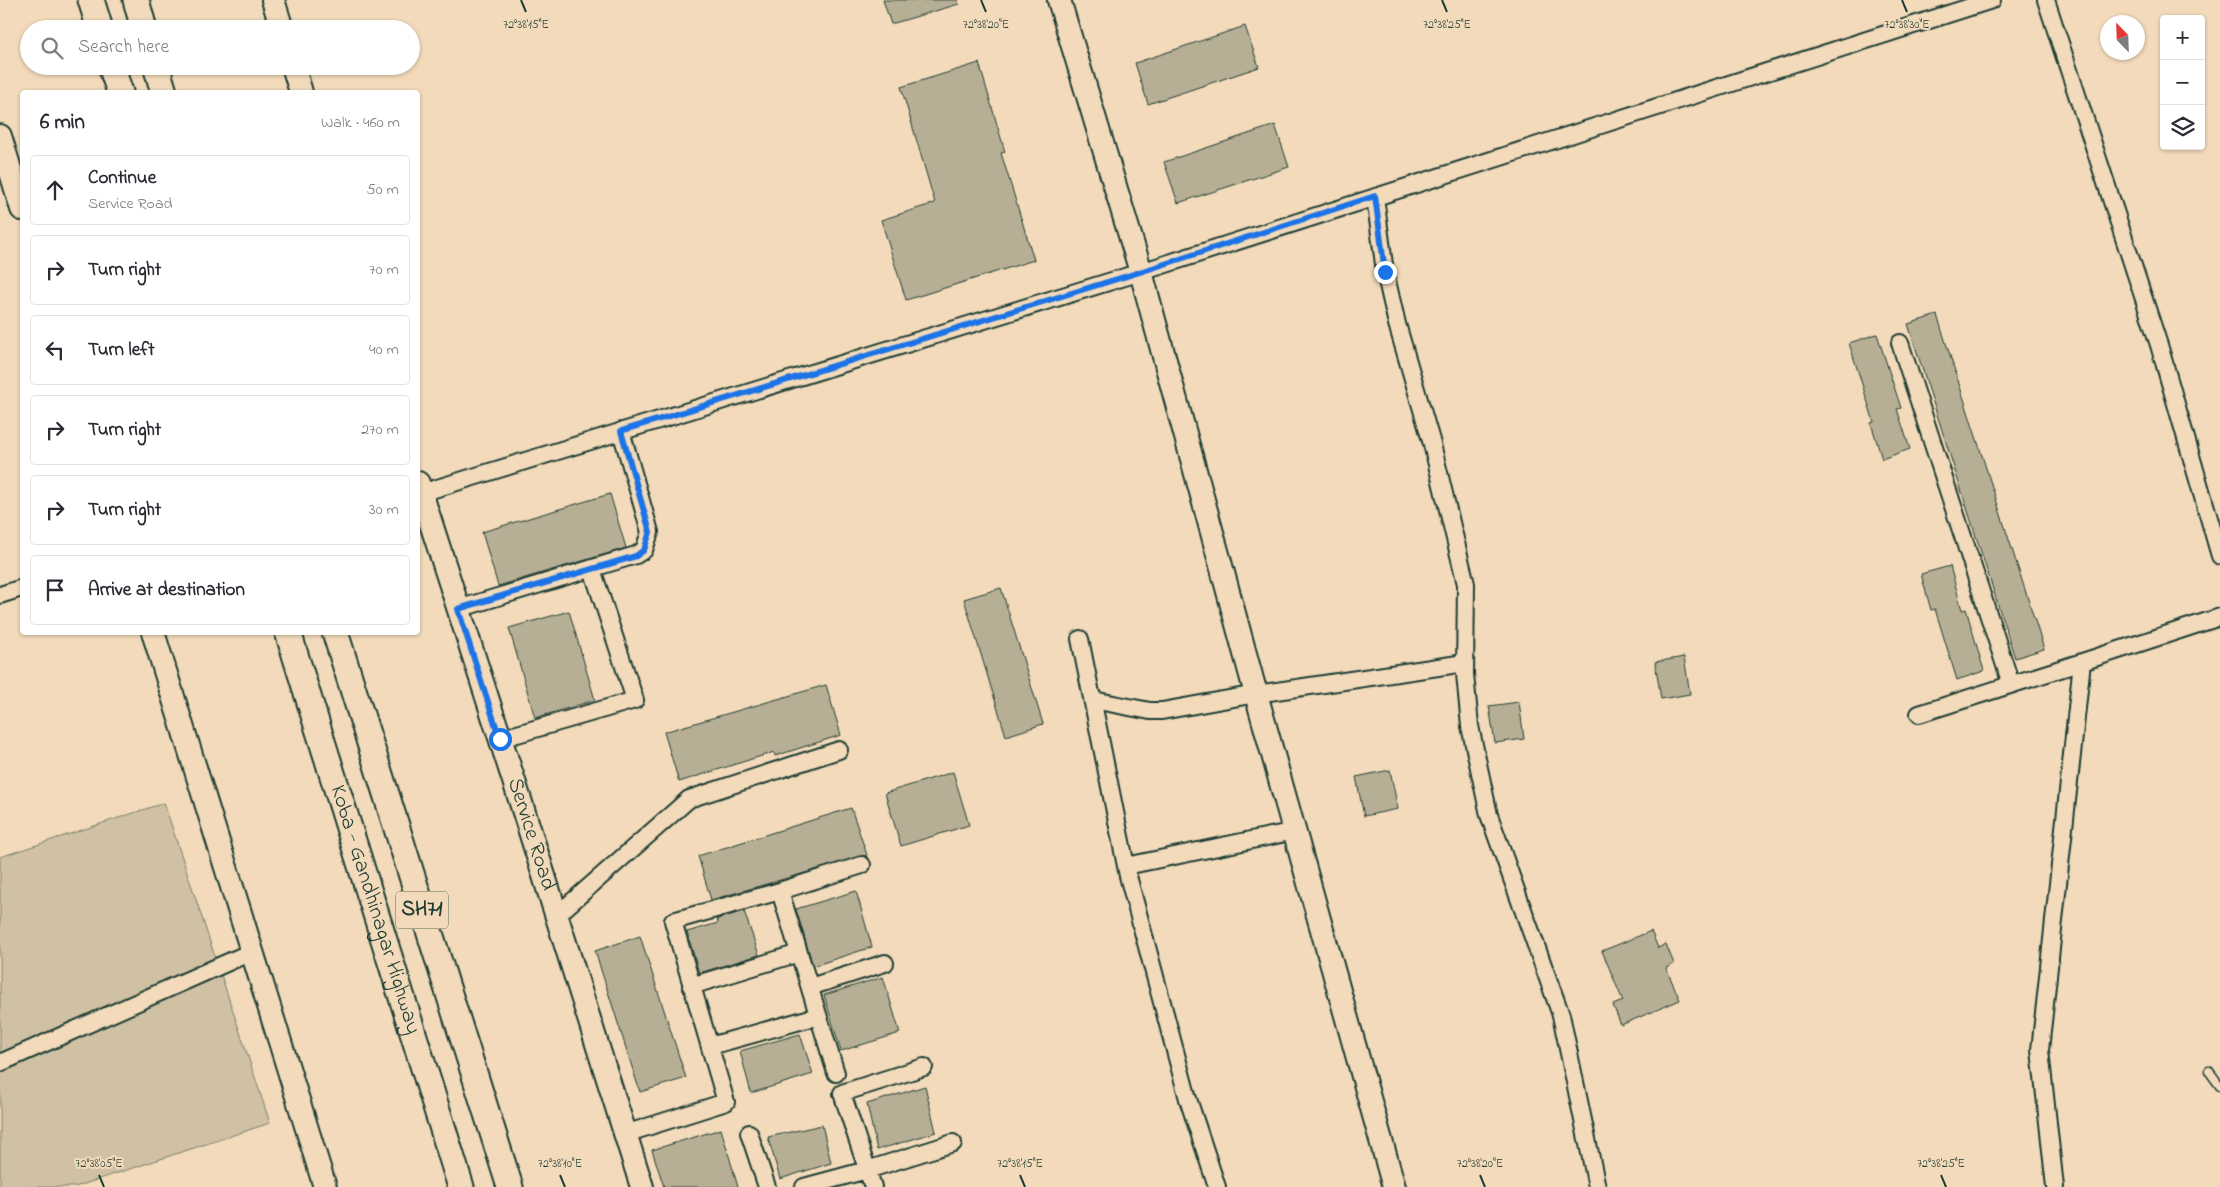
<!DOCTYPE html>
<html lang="en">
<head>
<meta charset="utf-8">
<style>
	:root { --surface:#fff; --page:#f7f7f7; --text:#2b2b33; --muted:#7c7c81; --line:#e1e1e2 }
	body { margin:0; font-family:"Indie Flower",sans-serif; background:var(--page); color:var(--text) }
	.controls { position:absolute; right:15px; top:15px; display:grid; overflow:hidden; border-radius:5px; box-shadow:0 1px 4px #0004 }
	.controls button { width:45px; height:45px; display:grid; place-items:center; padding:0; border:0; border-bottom:1px solid var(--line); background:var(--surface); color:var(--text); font:25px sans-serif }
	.compass { position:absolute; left:2100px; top:15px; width:45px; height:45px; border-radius:50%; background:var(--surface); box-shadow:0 1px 4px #0004; rotate:337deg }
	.stop { position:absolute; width:15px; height:15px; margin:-11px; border:4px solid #1a73e8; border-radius:50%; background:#fff }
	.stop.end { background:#1a73e8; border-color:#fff; box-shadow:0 1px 5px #0008 }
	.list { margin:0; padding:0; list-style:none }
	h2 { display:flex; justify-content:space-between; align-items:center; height:65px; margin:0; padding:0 20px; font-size:21px }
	h2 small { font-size:16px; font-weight:400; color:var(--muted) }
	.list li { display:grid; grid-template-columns:32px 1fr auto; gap:15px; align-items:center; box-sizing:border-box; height:70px; margin:0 10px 10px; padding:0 10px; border:1px solid var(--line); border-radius:5px }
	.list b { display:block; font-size:19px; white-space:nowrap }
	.list p { margin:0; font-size:16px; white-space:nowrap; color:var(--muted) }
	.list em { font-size:16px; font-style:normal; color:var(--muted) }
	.icon { flex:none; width:28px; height:28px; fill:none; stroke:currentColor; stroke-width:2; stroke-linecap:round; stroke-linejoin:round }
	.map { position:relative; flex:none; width:2220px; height:1187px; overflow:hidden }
	.search { position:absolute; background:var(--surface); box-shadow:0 1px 4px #0004; left:20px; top:20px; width:400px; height:55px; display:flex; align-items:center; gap:12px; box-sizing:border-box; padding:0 18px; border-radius:28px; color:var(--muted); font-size:19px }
	.panel { position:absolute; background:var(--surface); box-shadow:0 1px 4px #0004; left:20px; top:90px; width:400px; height:545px; border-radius:5px }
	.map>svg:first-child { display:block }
	.green { fill:#d0c1a4; stroke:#787f6c }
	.building { fill:#b7af95; stroke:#1f3d34 }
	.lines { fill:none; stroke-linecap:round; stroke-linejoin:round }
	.lane-casing { stroke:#1f3d34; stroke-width:11 }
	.street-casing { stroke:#1f3d34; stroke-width:20 }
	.secondary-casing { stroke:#1f3d34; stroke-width:26 }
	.primary-casing { stroke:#1f3d34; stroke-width:29 }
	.lane { stroke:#f2daba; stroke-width:8 }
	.street { stroke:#f2daba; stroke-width:16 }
	.secondary { stroke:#f2daba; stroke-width:22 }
	.primary { stroke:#f2daba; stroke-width:25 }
	.route { stroke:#1a73e8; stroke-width:6 }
	.ticks { fill:none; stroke:#1f3d34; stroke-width:2 }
	.labels { text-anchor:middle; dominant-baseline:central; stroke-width:4; stroke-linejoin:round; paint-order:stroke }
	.shield { fill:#f2daba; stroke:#5e6c5c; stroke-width:1 }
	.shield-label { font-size:21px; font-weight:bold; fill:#1f3d34 }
	.street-label { font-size:22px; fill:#1f3d34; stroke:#f2daba }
	.ticks-label { font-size:12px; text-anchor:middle; fill:#1f3d34; stroke:#f2daba; stroke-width:4; stroke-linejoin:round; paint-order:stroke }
</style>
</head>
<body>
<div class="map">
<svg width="2220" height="1187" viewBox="0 0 2220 1187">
	<rect width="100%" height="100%" fill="#f2daba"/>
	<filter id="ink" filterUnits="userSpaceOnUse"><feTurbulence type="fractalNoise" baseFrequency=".02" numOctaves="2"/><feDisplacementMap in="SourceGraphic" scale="10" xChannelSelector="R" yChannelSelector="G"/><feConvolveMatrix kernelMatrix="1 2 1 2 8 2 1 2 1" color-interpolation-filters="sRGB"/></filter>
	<g filter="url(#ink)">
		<path class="green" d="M 164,803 L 270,1123 L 75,1187 L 0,1187 L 0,857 Z"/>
		<path class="building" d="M 883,0 L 958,0 L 959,4 L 891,24 Z
			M 1245,26 L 1259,67 L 1148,104 L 1135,63 Z
			M 979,63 L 1005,152 L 1001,153 L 1034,260 L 906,300 L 881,220 L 935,203 L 901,87 Z
			M 1275,125 L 1289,167 L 1178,203 L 1164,162 Z
			M 1937,315 L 2044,649 L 2015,658 L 1908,324 Z
			M 1877,334 L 1901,408 L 1897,409 L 1910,449 L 1882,459 L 1871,423 L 1874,422 L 1849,343 Z
			M 610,494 L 626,548 L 498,586 L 482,532 Z
			M 1950,566 L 1962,610 L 1966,609 L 1984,671 L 1957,680 L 1935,609 L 1931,610 L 1921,574 Z
			M 1001,588 L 1043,724 L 1006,736 L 964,599 Z
			M 569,611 L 595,700 L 535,718 L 509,628 Z
			M 1684,657 L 1690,694 L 1661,699 L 1655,662 Z
			M 826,685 L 841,735 L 775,756 L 774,752 L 679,782 L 664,732 Z
			M 1519,702 L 1524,739 L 1495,743 L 1489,706 Z
			M 1390,770 L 1398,809 L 1364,816 L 1356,777 Z
			M 953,772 L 969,825 L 901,846 L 885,793 Z
			M 851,808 L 867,855 L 711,900 L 698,856 Z
			M 856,891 L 872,947 L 813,966 L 796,909 Z
			M 744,911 L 759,955 L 699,973 L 687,932 L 718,923 L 717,919 Z
			M 1651,931 L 1658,948 L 1666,944 L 1674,964 L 1666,968 L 1680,1000 L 1621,1025 L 1613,1005 L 1623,1001 L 1602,951 Z
			M 640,936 L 686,1078 L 640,1092 L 595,951 Z
			M 883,977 L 900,1033 L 841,1051 L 824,995 Z
			M 800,1034 L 813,1074 L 751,1093 L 740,1051 Z
			M 925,1086 L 936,1132 L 877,1150 L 867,1104 Z
			M 822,1125 L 831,1163 L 780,1179 L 768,1137 Z
			M 721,1129 L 738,1187 L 664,1187 L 652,1150 Z"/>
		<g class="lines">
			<g class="lane-casing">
				<path id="lane" d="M 2209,1071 L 2220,1086"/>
			</g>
			<g class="street-casing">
				<path id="street" d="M 2046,0 L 2159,345 L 2220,556
					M 1375,197 L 1385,272 L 1397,324 L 1432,444 L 1466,584 L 1465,674 L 1470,726 L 1489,815 L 1561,1015 L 1597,1187
					M 1900,343 L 2011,684
					M 421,493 L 1141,272 L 1992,0
					M 0,595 L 22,588
					M 458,609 L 636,555 L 644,550 L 650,532 L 621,431
					M 1080,639 L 1128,876 L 1188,1099 L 1217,1187
					M 1093,700 L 1150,711 L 1162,711 L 1256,694 L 1465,663
					M 1919,714 L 2082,662
					M 500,739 L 635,700 L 592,569
					M 1126,866 L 1295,831
					M 780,891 L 862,865
					M 557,915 L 689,799 L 839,750
					M 691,986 L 799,953
					M 810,987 L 885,963
					M 710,1046 L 818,1016
					M 0,1063 L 251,952
					M 749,1133 L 767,1187
					M 625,1134 L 726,1102 L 673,921 L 780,891 L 836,1073
					M 804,1187 L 867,1170 L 953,1143
					M 873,1187 L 842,1093 L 924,1067
					M 2055,1187 L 2040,1050 L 2082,662 L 2220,617"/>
			</g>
			<g class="secondary-casing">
				<g id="secondary">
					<path d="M 273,0 L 282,29"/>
					<path d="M 1059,0 L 1141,272 L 1256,694 L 1394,1187"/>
					<path d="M 293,66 L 301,92"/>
					<path d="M 0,136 L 22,209"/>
					<path id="s1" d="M 418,483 L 522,806 L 642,1187"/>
					<path d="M 153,632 L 325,1187"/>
				</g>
			</g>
			<g class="primary-casing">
				<g id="primary">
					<path d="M 91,0 L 100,29"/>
					<path d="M 136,0 L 144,29"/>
					<path d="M 111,66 L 120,92"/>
					<path d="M 156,66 L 164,92"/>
					<path id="s2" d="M 288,632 L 461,1187"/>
					<path d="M 335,632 L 510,1187"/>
				</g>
			</g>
			<use href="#lane" class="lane"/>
			<use href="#street" class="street"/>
			<use href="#secondary" class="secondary"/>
			<use href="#primary" class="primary"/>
		</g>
	</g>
	<g class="lines" filter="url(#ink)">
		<path class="route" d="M 500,739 L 458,609 L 636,556 L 644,550 L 650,532 L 621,431 L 1140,272 L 1375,196 L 1385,272"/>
	</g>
	<path class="ticks" d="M 521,0 L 526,12M 981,0 L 986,12M 1442,0 L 1447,12M 1902,0 L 1907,12M 99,1175 L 104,1187M 560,1175 L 565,1187M 1020,1175 L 1025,1187M 1480,1175 L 1485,1187M 1941,1175 L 1946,1187"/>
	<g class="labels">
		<rect class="shield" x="396" y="891.5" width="52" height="37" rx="4"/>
		<g class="shield-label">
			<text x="422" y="910">SH71</text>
		</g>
		<g class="street-label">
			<text stroke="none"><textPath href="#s1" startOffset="369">Service Road</textPath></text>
			<text stroke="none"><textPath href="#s2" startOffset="291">Koba - Gandhinagar Highway</textPath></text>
		</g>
	</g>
	<g class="ticks-label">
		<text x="526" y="28">72°38'15"E</text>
		<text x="986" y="28">72°38'20"E</text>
		<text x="1447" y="28">72°38'25"E</text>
		<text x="1907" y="28">72°38'30"E</text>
		<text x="99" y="1167">72°38'05"E</text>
		<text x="560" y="1167">72°38'10"E</text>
		<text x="1020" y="1167">72°38'15"E</text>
		<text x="1480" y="1167">72°38'20"E</text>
		<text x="1941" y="1167">72°38'25"E</text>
	</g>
</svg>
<div class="controls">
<button>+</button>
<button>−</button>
<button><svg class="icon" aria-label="layers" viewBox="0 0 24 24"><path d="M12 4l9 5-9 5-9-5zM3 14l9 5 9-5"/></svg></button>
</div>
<svg class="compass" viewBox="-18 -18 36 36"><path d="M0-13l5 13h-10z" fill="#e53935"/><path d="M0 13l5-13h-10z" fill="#7c7c81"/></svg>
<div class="stop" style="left:500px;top:739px"></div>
<div class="stop end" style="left:1385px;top:272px"></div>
<div class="search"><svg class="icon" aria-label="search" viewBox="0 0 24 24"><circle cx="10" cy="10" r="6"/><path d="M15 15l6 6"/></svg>Search here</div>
<section class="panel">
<h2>6 min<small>Walk · 460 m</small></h2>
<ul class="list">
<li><svg class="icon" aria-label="ahead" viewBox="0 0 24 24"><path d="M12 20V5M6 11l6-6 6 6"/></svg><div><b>Continue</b><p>Service Road</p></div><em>50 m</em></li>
<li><svg class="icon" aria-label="right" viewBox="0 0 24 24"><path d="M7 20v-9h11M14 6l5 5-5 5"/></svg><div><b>Turn right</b></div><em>70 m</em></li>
<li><svg class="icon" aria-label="left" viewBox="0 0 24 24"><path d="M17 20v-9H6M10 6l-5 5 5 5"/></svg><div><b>Turn left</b></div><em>40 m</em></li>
<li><svg class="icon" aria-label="right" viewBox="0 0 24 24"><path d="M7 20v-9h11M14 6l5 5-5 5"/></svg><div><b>Turn right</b></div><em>270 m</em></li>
<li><svg class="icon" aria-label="right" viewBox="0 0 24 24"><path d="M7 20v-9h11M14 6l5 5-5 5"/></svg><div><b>Turn right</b></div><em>30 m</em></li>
<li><svg class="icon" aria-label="arrive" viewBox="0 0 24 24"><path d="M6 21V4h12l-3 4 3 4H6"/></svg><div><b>Arrive at destination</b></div></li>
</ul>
</section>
</div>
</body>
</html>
